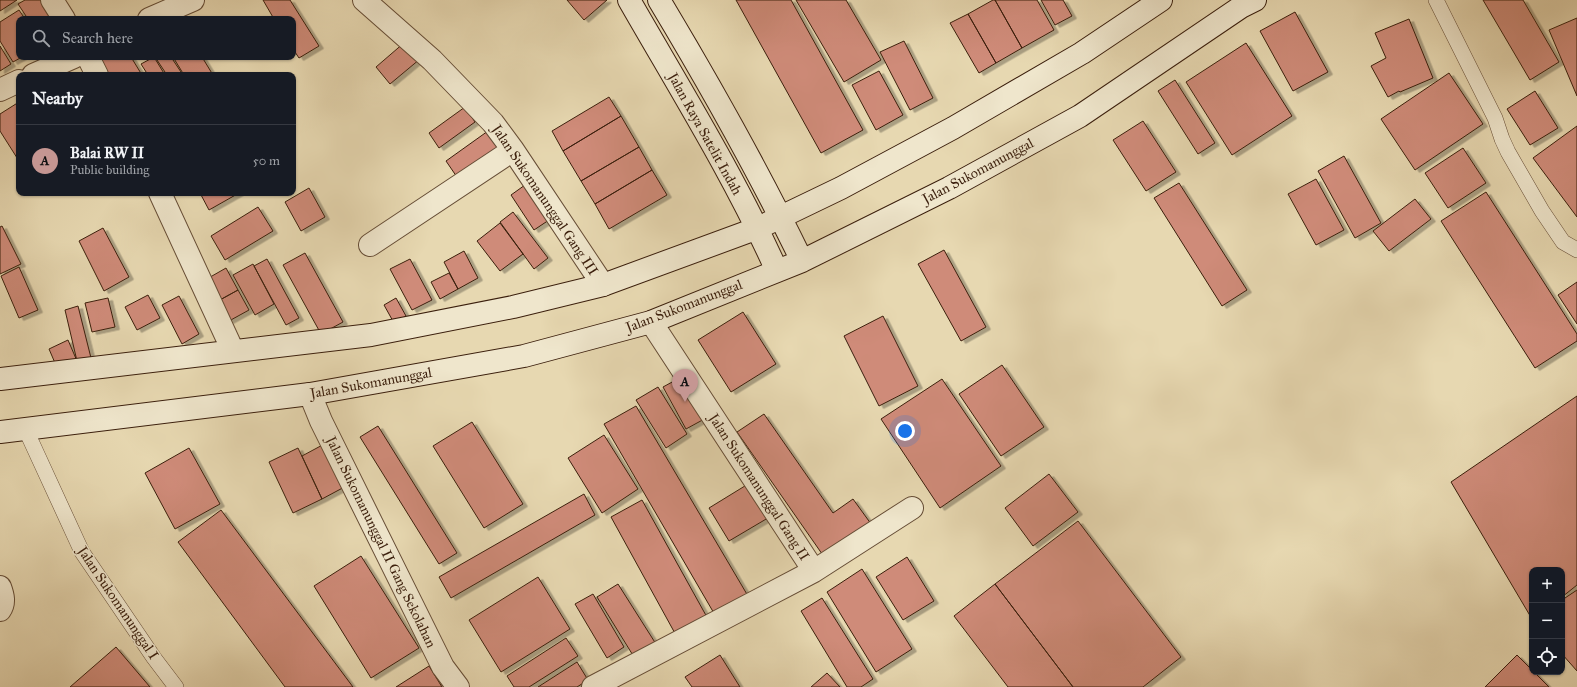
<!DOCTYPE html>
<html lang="en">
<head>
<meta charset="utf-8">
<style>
	:root { --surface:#171b24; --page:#242831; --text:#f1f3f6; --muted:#9ea1a6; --line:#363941; --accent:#c59692 }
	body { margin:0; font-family:"IM FELL Great Primer",serif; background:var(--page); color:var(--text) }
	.controls { position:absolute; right:12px; bottom:12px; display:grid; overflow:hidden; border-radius:8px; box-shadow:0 1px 3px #0004 }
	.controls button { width:36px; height:36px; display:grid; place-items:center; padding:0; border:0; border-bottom:1px solid var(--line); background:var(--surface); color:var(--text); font:20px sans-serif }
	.you { position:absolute; left:905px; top:431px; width:14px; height:14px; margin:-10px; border:3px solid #fff; border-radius:50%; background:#1a73e8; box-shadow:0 0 0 6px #1a73e833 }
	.badge { display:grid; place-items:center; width:26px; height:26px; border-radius:50%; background:var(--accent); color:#111; font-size:13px; font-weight:700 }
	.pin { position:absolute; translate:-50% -33px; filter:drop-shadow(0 1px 2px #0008) }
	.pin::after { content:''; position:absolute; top:21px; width:14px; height:12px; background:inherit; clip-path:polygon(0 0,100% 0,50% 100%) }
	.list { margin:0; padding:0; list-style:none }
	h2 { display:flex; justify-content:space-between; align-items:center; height:52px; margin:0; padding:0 16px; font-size:17px }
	h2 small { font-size:13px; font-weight:400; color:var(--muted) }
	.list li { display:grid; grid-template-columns:26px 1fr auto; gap:12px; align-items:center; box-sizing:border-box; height:72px; padding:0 16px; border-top:1px solid var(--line) }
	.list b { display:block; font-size:15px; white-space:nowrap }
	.list p { margin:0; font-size:13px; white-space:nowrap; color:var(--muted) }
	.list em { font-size:13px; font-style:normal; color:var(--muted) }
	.icon { flex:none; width:22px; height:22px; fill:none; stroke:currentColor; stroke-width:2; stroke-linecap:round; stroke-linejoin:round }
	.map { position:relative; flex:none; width:1577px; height:687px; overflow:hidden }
	.search { position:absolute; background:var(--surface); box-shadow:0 1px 3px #0004; left:16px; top:16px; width:280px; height:44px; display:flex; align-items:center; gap:10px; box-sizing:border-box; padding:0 14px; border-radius:8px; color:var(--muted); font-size:15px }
	.panel { position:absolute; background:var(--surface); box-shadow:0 1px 3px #0004; left:16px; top:72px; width:280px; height:124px; border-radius:8px }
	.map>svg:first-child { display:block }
	.building { fill:#cf8b79; stroke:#3b1f0d; filter:url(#shadow) }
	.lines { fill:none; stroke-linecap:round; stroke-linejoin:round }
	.lane-casing { stroke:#664d36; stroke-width:16 }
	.street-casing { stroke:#664d36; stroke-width:24 }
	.secondary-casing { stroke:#3b1f0d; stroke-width:24 }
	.lane { stroke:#efe6cc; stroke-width:15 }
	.street { stroke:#efe6cc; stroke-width:22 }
	.secondary { stroke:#efe6cc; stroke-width:22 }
	.labels { text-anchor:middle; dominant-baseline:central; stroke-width:3; stroke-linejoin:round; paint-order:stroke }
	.street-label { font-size:14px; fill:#3b1f0d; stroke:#efe6cc }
</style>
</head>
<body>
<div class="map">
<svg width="1577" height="687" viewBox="0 0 1577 687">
	<defs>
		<filter id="shadow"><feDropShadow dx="4.5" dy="2.5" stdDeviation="0" flood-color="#0004"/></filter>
	</defs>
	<rect width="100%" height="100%" fill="#e7d8b1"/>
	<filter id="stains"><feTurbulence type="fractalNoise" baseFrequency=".005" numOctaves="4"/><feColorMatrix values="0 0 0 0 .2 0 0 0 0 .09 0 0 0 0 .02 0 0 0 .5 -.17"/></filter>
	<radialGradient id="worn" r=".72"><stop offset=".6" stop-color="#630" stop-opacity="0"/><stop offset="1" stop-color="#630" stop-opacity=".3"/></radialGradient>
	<path class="building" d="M 0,0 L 17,0 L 0,11 Z
		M 25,0 L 46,0 L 58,19 L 28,19 L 18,4 Z
		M 263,0 L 290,0 L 319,46 L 299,58 L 293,49 L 293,19 L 274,19 Z
		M 567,0 L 607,0 L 584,20 Z
		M 736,0 L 791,0 L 863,130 L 821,153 Z
		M 796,0 L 846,0 L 881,60 L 844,82 Z
		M 993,0 L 995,0 L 1022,48 L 996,63 L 968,14 Z
		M 995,0 L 1037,0 L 1054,30 L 1022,48 Z
		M 1041,0 L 1063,0 L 1072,16 L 1055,25 Z
		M 1483,0 L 1523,0 L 1559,62 L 1530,80 Z
		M 19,10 L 25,19 L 19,19 L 19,57 L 22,57 L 13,62 L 0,41 L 0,22 Z
		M 1295,12 L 1328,72 L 1293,91 L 1260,31 Z
		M 968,14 L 996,63 L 979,73 L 950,23 Z
		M 1577,18 L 1577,96 L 1549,30 Z
		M 1409,19 L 1433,78 L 1400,92 L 1399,91 L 1388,97 L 1371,66 L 1386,58 L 1375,33 Z
		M 904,41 L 933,98 L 910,110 L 880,52 Z
		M 405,42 L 420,59 L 390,84 L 376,67 Z
		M 1246,43 L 1292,116 L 1232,155 L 1186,82 Z
		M 0,46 L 11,64 L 0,71 Z
		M 107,57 L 131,57 L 142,75 L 105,75 L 98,63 Z
		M 154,57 L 165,75 L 148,75 L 141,64 Z
		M 155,57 L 171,57 L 183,75 L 167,75 Z
		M 173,57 L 202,57 L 213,75 L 184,75 Z
		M 879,71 L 903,115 L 876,130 L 852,85 Z
		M 1449,73 L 1483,124 L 1415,170 L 1381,119 Z
		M 1175,80 L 1215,143 L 1198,154 L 1158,91 Z
		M 1535,91 L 1558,128 L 1530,145 L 1507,109 Z
		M 609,97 L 621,116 L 563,151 L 552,131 Z
		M 19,102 L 19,161 L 0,131 L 0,114 Z
		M 465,107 L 475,122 L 439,148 L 429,133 Z
		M 621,116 L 639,147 L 581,181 L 563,151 Z
		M 1143,121 L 1176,172 L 1146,191 L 1113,140 Z
		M 1577,126 L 1577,217 L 1533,158 Z
		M 488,131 L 501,150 L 459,180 L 446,161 Z
		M 639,147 L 652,170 L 595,204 L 581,181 Z
		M 1463,148 L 1486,183 L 1448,208 L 1425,173 Z
		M 1344,156 L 1381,223 L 1355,238 L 1318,171 Z
		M 652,170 L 667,195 L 609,229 L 595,204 Z
		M 1316,179 L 1344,230 L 1316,245 L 1288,194 Z
		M 1179,183 L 1247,290 L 1222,306 L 1154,198 Z
		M 525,185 L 549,220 L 534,230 L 511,195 Z
		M 309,188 L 325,217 L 301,231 L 285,202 Z
		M 1486,192 L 1577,334 L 1577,341 L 1535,368 L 1441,221 Z
		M 200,193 L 239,193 L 209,210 Z
		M 1415,199 L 1431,219 L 1389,251 L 1373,231 Z
		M 258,207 L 273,231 L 225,260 L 211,236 Z
		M 513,212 L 548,258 L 534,269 L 500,222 Z
		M 500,223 L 523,254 L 500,271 L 477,241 Z
		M 2,226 L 21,264 L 0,274 L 0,227 Z
		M 103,228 L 129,277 L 104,291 L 79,241 Z
		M 944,250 L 986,327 L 961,341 L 918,264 Z
		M 464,251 L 478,278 L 458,289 L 444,262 Z
		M 305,253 L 343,322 L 321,334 L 283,265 Z
		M 267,259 L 299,318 L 286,325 L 254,266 Z
		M 410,259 L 432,300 L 412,310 L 390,269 Z
		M 253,264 L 274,304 L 255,315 L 233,275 Z
		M 19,267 L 38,310 L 19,318 L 1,276 Z
		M 226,268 L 238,290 L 218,301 L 205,280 Z
		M 449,273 L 458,289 L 440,299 L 431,282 Z
		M 1577,282 L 1577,324 L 1558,295 Z
		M 238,290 L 249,310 L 229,321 L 218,301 Z
		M 148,295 L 160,318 L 137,330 L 125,307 Z
		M 179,296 L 199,334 L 182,344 L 162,305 Z
		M 108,298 L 115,327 L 92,332 L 85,303 Z
		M 396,298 L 406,316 L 394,323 L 384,305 Z
		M 78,306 L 91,358 L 77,361 L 65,310 Z
		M 743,312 L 776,364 L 731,392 L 698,340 Z
		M 883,316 L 918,386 L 879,406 L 844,336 Z
		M 68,340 L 77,361 L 58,370 L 49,349 Z
		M 1002,365 L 1044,427 L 1001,456 L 959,394 Z
		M 685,375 L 708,417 L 686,429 L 663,387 Z
		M 942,379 L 1001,466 L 940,508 L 881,419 Z
		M 658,387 L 687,434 L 666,448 L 636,400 Z
		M 1577,396 L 1577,585 L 1562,597 L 1562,570 L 1532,570 L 1532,619 L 1451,482 Z
		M 636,406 L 748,596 L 715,615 L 604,424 Z
		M 764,414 L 833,513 L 853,499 L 874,528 L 827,561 L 737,432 Z
		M 472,422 L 523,504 L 484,528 L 433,446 Z
		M 378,426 L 457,553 L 439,564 L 360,437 Z
		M 604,435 L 638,489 L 602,513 L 568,458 Z
		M 328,442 L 350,484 L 322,499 L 302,456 Z
		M 189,448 L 220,504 L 175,529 L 145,473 Z
		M 298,448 L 322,499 L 293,513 L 269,462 Z
		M 1049,474 L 1078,512 L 1033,546 L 1005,508 Z
		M 753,481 L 773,515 L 729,541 L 709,508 Z
		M 584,494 L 595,515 L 451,598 L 439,577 Z
		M 642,500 L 708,619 L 677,637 L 611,517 Z
		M 221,510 L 353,687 L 285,687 L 178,542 Z
		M 1078,521 L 1181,657 L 1143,687 L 1073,687 L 995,584 Z
		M 361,556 L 419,648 L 371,678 L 314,586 Z
		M 907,557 L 934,601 L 903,620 L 876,577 Z
		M 862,569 L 912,649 L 876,672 L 827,592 Z
		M 538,577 L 570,629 L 501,672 L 469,620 Z
		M 618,584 L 656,644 L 634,657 L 597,597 Z
		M 995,584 L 1073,687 L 1008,687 L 954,616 Z
		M 1577,590 L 1577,671 L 1562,654 L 1562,600 Z
		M 593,594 L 624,647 L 607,658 L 575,604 Z
		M 822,598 L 873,679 L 861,687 L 847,687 L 801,611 Z
		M 566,638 L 578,656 L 529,687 L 514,687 L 507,676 Z
		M 116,647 L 150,687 L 70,687 Z
		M 720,655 L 740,687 L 692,687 L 685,677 Z
		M 1517,655 L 1532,670 L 1532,672 L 1534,672 L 1549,687 L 1485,687 Z
		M 577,662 L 588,680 L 577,687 L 538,687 Z
		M 429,666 L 442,687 L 396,687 Z
		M 827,673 L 840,687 L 811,687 Z"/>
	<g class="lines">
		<g class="lane-casing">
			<path id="lane" d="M 1436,0 L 1495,118 L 1502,139 L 1508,152 L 1542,211 L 1563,242 L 1577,250
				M 25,428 L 82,552 L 154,658 L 176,687"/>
		</g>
		<g class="street-casing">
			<path id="street" d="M 52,0 L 64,19
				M 364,0 L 432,60 L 493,123 L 513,150 L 603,285
				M 149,19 L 193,0
				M 88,57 L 97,75
				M 33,75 L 74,57
				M 0,90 L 19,81
				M 160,193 L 233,351
				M 370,245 L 513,150
				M 651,322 L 814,571
				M 310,394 L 321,421 L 443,667 L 458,687
				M 0,587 C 3,595 5,603 0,610
				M 593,687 L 814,571 L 912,508"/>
		</g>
		<g class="secondary-casing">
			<path id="secondary" d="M 629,0 C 680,89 735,177 777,271
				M 659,0 C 710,85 759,172 802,261
				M 0,379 L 371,335 L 513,307 L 603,285 L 758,228 L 841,188 L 953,128 L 1082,53 L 1161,0
				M 0,432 L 310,394 L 524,356 L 651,322 L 802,261 L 949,188 L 1080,116 L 1241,7 L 1255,0"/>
		</g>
		<use href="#lane" class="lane"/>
		<use href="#street" class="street"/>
		<use href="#secondary" class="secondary"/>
	</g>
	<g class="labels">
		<g class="street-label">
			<text transform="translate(705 134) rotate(61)">Jalan Raya Satelit Indah</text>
			<text transform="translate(978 171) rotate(-28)">Jalan Sukomanunggal</text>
			<text transform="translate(545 200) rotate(56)">Jalan Sukomanunggal Gang III</text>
			<text transform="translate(684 306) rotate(-21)">Jalan Sukomanunggal</text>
			<text transform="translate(371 383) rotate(-10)">Jalan Sukomanunggal</text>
			<text transform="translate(759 487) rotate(57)">Jalan Sukomanunggal Gang II</text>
			<text transform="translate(381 542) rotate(64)">Jalan Sukomanunggal II Gang Sekolahan</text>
			<text transform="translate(118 603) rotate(56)">Jalan Sukomanunggal I</text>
		</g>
	</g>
	<rect width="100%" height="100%" filter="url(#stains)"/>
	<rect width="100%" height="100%" fill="url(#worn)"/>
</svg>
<div class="controls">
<button>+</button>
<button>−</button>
<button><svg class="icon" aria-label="locate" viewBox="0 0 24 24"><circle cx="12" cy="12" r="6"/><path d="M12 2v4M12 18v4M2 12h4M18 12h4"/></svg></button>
</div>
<div class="you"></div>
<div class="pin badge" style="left:685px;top:402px">A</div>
<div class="search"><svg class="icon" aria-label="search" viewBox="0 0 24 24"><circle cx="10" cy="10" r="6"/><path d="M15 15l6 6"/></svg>Search here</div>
<section class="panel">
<h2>Nearby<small></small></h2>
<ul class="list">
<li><span class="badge">A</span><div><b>Balai RW II</b><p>Public building</p></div><em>50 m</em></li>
</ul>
</section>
</div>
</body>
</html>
